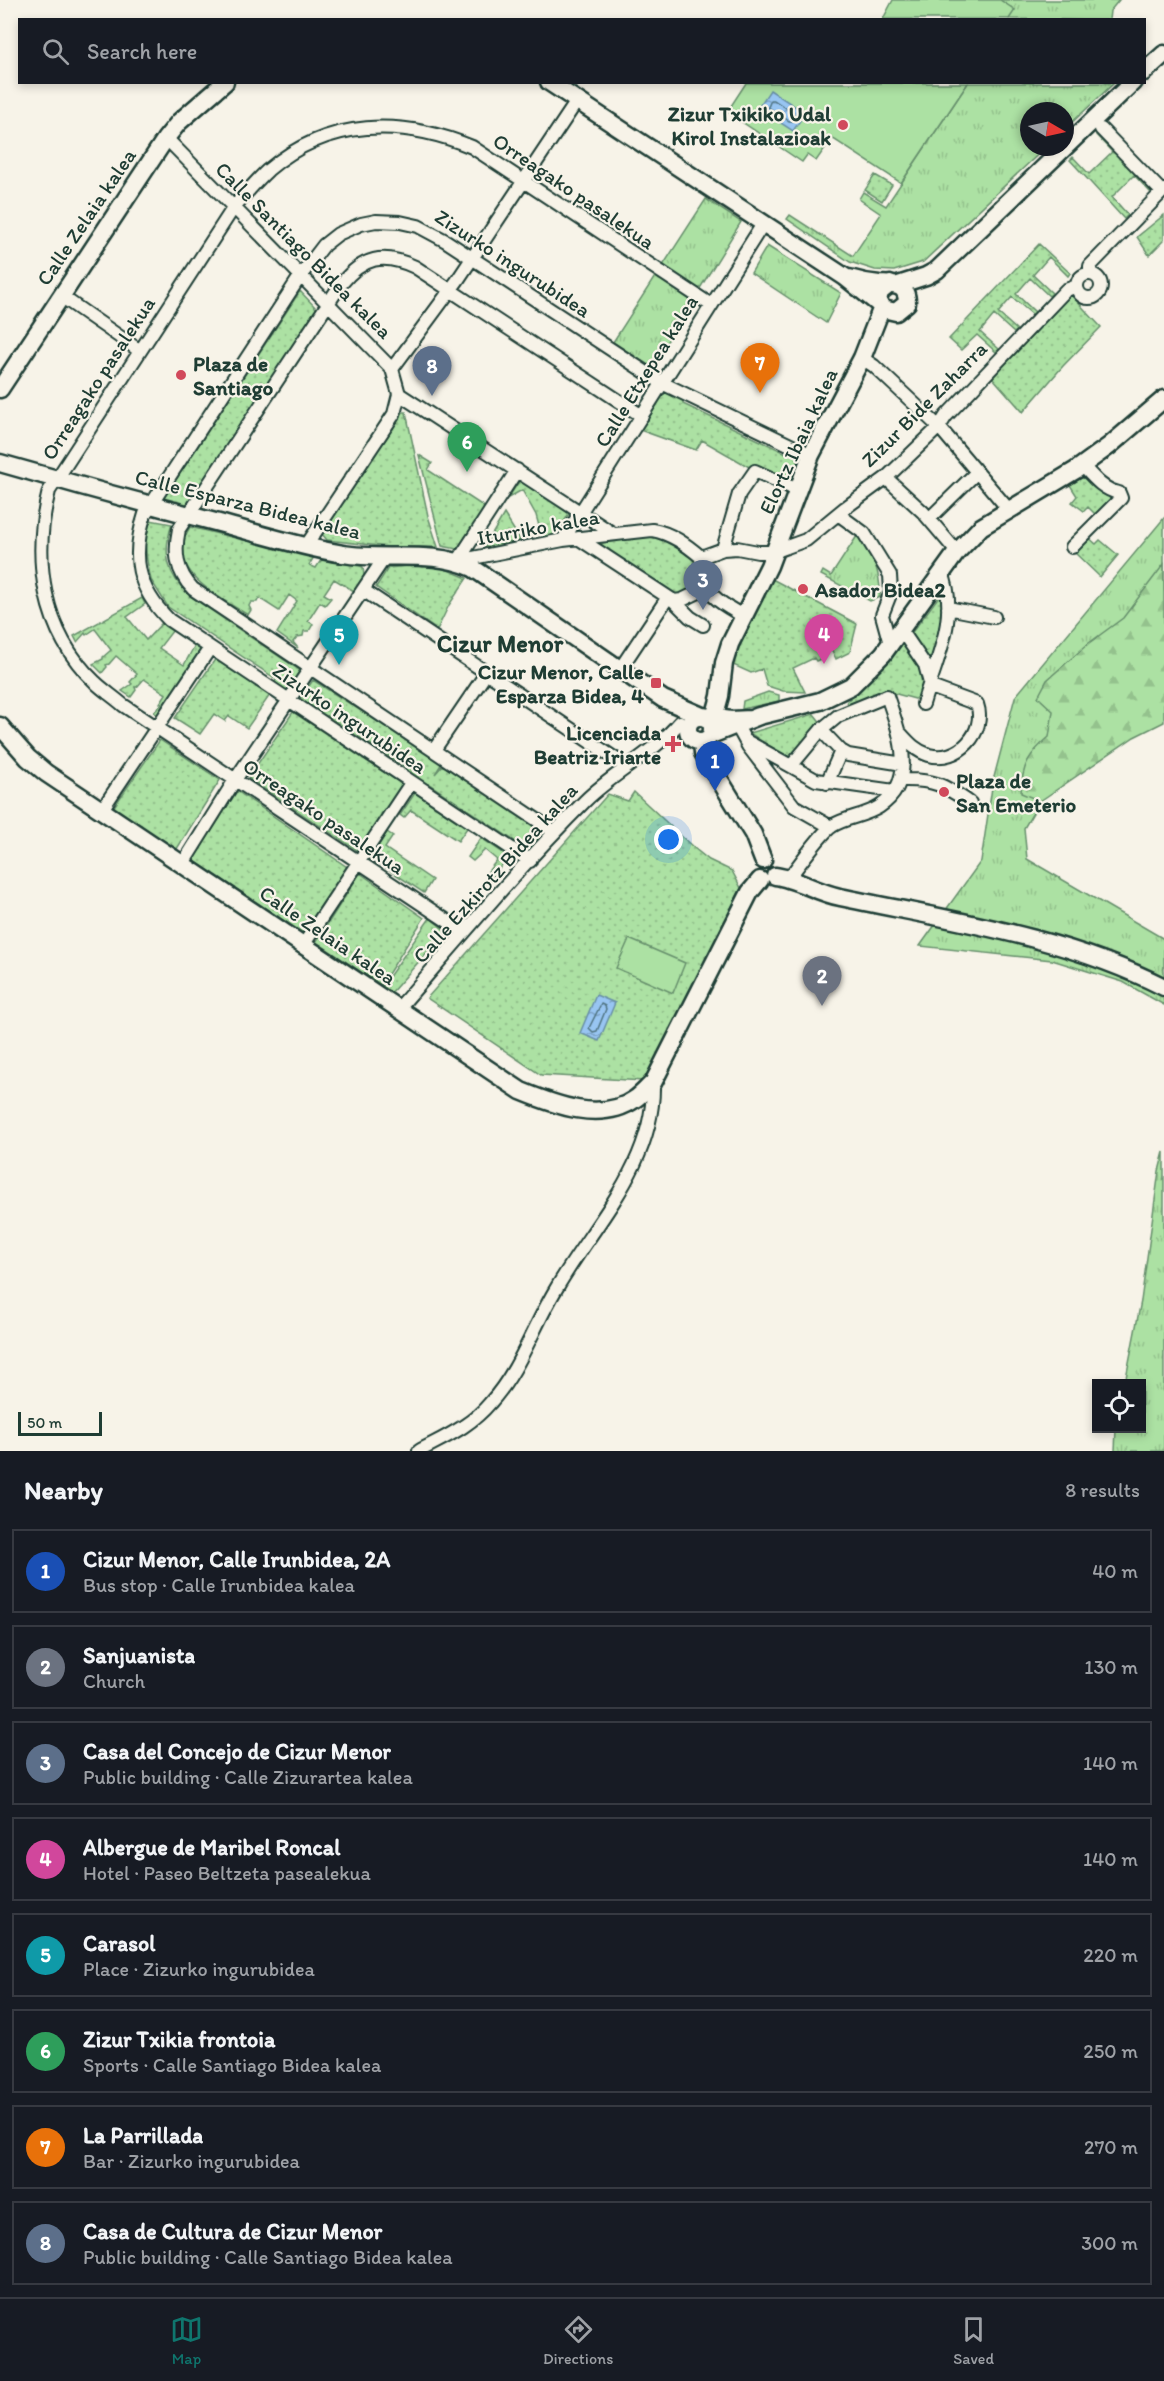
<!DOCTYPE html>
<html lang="en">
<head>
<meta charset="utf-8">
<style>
	:root { --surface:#171b24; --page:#20242c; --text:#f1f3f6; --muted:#9ea1a6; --line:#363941; --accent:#0f766e }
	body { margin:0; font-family:Itim,sans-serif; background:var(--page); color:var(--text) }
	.controls { position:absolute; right:18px; bottom:18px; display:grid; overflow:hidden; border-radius:0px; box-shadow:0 3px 9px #0003 }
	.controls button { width:54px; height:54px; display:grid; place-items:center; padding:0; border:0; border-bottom:2px solid var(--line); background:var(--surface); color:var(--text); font:30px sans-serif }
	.compass { position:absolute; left:1020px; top:102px; width:54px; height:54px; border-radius:50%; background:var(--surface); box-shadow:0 3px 9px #0003; rotate:99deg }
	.scale { position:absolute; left:18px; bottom:15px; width:84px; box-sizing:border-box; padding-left:6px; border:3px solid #1f3d34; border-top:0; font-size:16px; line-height:21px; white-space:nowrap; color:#1f3d34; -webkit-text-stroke:4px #f7f3e8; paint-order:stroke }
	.you { position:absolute; left:669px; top:840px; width:21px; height:21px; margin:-15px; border:4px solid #fff; border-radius:50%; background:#1a73e8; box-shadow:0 0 0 9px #1a73e833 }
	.badge { display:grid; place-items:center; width:39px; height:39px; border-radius:50%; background:var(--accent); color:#fff; font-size:20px; font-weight:700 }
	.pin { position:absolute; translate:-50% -50px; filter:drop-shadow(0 2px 3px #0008) }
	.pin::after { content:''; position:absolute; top:32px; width:21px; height:18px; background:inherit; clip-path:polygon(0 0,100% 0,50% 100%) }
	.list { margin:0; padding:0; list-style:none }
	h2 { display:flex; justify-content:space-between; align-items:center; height:78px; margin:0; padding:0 24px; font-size:26px }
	h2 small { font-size:20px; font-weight:400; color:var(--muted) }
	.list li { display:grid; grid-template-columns:39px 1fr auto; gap:18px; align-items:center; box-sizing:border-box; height:84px; margin:0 12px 12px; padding:0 12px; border:2px solid var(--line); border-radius:0px }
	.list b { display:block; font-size:22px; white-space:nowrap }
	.list p { margin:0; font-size:20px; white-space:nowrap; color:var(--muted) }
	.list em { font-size:20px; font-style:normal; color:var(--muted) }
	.icon { flex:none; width:33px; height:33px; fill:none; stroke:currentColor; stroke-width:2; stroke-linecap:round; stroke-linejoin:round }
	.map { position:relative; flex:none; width:1164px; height:1451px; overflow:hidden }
	.search { position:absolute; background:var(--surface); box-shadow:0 3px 9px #0003; left:18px; right:18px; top:18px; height:66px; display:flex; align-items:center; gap:15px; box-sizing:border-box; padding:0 21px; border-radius:0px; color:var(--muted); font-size:22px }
	.sheet { height:846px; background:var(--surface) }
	nav { display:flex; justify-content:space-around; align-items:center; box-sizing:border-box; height:84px; border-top:2px solid var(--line); background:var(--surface); font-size:16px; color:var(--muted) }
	nav a { display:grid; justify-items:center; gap:3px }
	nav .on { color:var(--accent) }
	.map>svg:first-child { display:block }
	.grass { fill:url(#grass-tufts); stroke:#668f6c; stroke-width:1.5 }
	.forest { fill:url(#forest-firs); stroke:#668f6c; stroke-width:1.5 }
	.park { fill:url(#park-dots); stroke:#668f6c; stroke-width:1.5 }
	.pitch { fill:#ace1a3; stroke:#668f6c; stroke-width:1.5 }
	.water { fill:url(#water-ripples); stroke:#688fa6; stroke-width:1.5 }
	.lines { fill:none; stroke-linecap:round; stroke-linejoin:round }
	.shore { stroke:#4f7380; stroke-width:1.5 }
	.street-casing { stroke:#1f3d34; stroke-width:16 }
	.secondary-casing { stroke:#1f3d34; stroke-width:21 }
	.street { stroke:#f7f3e8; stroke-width:12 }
	.secondary { stroke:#f7f3e8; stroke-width:16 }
	.poi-dot { fill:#d1495b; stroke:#f7f3e8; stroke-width:2 }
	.labels { text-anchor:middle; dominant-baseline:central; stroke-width:4.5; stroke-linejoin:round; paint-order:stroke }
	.poi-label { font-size:21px; font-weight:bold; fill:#1f3d34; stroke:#f7f3e8; text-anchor:end }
	.street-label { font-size:21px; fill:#1f3d34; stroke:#f7f3e8 }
	.quarter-label { font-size:24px; font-weight:bold; fill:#1f3d34; stroke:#f7f3e8 }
</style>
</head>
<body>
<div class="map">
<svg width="1164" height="1451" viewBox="0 0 1164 1451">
	<defs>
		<pattern id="grass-tufts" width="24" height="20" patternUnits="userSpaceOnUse" patternTransform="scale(1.5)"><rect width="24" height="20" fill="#ace1a3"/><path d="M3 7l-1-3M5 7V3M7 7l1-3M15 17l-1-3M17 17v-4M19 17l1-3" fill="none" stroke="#94c28d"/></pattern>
		<pattern id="forest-firs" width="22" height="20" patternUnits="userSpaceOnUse" patternTransform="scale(1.5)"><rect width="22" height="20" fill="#ace1a3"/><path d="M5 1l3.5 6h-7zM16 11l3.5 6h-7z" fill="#94c28d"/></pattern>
		<pattern id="park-dots" width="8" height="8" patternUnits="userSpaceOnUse" patternTransform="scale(1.5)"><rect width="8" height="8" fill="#ace1a3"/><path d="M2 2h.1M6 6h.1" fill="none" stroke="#94c28d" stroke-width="1.8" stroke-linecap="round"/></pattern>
		<pattern id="water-ripples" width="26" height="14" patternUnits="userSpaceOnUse" patternTransform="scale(1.5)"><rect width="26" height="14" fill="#98c5f2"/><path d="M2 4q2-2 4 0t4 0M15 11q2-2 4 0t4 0" fill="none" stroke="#7ba1c5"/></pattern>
	</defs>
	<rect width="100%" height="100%" fill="#f7f3e8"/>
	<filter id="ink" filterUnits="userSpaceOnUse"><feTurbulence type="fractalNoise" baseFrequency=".0167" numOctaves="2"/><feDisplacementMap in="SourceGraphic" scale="12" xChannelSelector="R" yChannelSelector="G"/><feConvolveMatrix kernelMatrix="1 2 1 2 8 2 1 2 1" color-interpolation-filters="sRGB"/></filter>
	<g filter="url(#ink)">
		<path class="grass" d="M 1001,0 L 1119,0 L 1110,11 L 1109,20 L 1009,19 Z
			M 968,83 L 1114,83 L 1065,129 L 1065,111 L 1029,111 L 1029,147 L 1046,147 L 923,262 L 894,271 L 875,270 L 850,262 L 787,219 L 790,215 L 853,256 L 881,214 L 859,199 L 863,192 L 886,206 Z
			M 706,199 L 741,222 L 699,290 L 662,267 Z
			M 767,246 L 841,293 L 826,323 L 751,273 Z
			M 656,275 L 693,300 L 651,367 L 613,342 Z
			M 1164,518 L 1164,591 L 1070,729 L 1040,801 L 1024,828 L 1027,859 L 1164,939 L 1164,1005 L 1123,982 L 1052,960 L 920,946 L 981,861 L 993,781 L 1015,697 Z
			M 859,533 C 872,554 881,572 880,597 L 870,601 L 821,575 L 823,571 L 831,576 Z
			M 768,692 L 779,695 L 779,701 L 742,709 L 743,701 Z
			M 481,838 L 509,857 L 491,878 L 486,874 L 497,860 L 485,850 L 473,861 L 468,857 Z
			M 1164,1152 L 1164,1451 L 1115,1451 L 1116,1429 L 1142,1428 L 1142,1384 L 1125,1383 L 1141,1301 L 1159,1171 Z"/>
		<path class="forest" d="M 1164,564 L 1164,722 L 1134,737 L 1040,801 L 1021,793 C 1022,765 1029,754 1049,737 L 1053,711 L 1038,697 L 1047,680 L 1089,643 L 1123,618 Z"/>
		<path class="park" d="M 1099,132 L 1153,189 L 1150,192 L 1134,175 L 1112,197 L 1128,215 L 1124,219 L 1070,160 L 1073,157 L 1089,174 L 1112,152 L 1096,135 Z
			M 875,175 L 892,185 L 882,201 L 865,190 Z
			M 1164,215 L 1164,240 L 1149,255 L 1137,237 Z
			M 1039,244 L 1070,273 L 1068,276 L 1049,257 L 1033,275 L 1052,293 L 1049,296 L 1030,278 L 1016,294 L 1035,312 L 1032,314 L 1012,297 L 998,313 L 1017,330 L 1014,333 L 994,315 L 980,332 L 999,349 L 996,352 L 977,335 L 961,350 L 949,339 Z
			M 300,291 L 317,309 L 187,506 L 162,500 L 163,491 L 168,492 Z
			M 1071,295 L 1101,327 L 1063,366 L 1023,412 L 992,377 Z
			M 661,391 L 670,391 L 683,399 L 683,404 L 786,453 L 789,448 L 802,455 L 792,479 L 755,464 L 751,468 L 702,440 L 696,450 L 640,430 L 653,411 L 651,409 Z
			M 403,412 L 406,412 L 428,516 L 438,547 L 389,547 L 327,540 L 322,534 Z
			M 419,455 L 432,463 L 428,470 L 486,508 L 457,549 L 442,546 Z
			M 1081,478 L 1089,479 L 1112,499 L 1096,515 L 1088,507 L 1084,511 L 1072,502 L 1077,496 L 1070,485 Z
			M 520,480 L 570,512 L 556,535 L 542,537 L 536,515 L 522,490 L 508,498 Z
			M 504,514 L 521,541 L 484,548 Z
			M 150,520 L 172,524 C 162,554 167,575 190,596 L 302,672 L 288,694 L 275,683 L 276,679 L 168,607 L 151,580 L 147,561 L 145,542 Z
			M 190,527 L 314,557 L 309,565 L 316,568 L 321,560 L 360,566 L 363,567 L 364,576 L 354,591 L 334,579 L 324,594 L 331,598 L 325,605 L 320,602 L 308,621 L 313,624 L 309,631 L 304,631 L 303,636 L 297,637 L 293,642 L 298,648 L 277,633 L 297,601 L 289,595 L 279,611 L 259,598 L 257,602 L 251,602 L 249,606 L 251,610 L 248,615 C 219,597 162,570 190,527 Z
			M 643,534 C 659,535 673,540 687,551 C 707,566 699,593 674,595 L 615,558 L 593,541 Z
			M 1087,536 L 1096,544 L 1100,540 L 1118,555 L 1100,577 L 1073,551 Z
			M 418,565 L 441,567 L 467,578 L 449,605 L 437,630 L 376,587 L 388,568 Z
			M 772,579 L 857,624 L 850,652 L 836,659 L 823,631 L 815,635 L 825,657 L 816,661 L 814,658 L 793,668 L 805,692 L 783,691 L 767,686 L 762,669 L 751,673 L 731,664 Z
			M 945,588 L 941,629 L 919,700 L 889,692 L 852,706 L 848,705 L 847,701 C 887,669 915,629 945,588 Z
			M 142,598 L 145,604 L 127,617 L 146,640 L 162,623 L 173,630 L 159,648 L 184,665 L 195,645 L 201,650 L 158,716 L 154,712 L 162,704 L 160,703 L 166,694 L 144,679 L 137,687 L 135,687 L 136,690 L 131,697 L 122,691 L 132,684 L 130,682 L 137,674 L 116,656 L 109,664 L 106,665 L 107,667 L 102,673 L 93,664 L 103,659 L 103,657 L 111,650 L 95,629 L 86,635 L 85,633 L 77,642 L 74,636 Z
			M 216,658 L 270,695 L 247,728 L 229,716 L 225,721 L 214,714 L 200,734 L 175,718 Z
			M 313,680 L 442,763 L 435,774 L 443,765 L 548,834 L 528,854 L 520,849 L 522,846 L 429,784 L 426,786 L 406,772 L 407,768 L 300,699 Z
			M 293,712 L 403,785 L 358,851 L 248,778 Z
			M 814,714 L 822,724 L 789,760 L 750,733 Z
			M 160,740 L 220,780 L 175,852 L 113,808 Z
			M 237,791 L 347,867 L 303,933 L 193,860 Z
			M 634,792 L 694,848 L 709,860 L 732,871 L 741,888 L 687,1000 L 644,1081 L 541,1075 L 427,998 L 608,794 L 628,801 Z
			M 415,793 L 467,828 L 458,841 L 411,810 L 404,818 L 400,815 Z
			M 387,832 L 393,836 L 385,848 L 432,880 L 424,893 L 371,858 Z
			M 360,873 L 424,918 L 381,985 L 316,942 Z
			M 430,918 L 446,931 L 390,994 L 381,988 Z"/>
		<path class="pitch" d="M 893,0 L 1000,0 L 1015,10 L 1009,19 L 883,19 Z
			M 746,83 L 968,83 L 901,183 L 832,138 L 816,161 L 807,155 L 802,162 L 727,112 Z
			M 629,939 L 685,963 L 673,993 L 616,968 Z"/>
		<path class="water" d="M 770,90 L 805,113 L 793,131 L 758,108 Z
			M 596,995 L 615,1003 L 599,1041 L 580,1033 Z"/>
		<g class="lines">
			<path class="shore" d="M 771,100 L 774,100 L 795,114 L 793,121 L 789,121 L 768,107 Z
				M 601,1004 L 605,1006 L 606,1009 L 597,1031 L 593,1032 L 589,1028 Z"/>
			<g class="street-casing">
				<path id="street" d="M 1101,129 L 1162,192
					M 166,138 L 392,369 L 399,394 L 394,414 L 306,546
					M1077 286a12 12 0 1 1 24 0a12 12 0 1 1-24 0Z
					M 1090,274 L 1090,266 L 1164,190
					M 61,296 L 140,351
					M 862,358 L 874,366 L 939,427 L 1009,510
					M 392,369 L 457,281 L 577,101
					M 399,394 L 612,533
					M 886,478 L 923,512 L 957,552
					M 838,514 L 864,533 L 890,575 L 891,592 L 882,615 L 890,644
					M 929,519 L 977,472
					M 578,538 L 674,601 L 682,600 L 707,588
					M 563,540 L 763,224
					M 1072,547 L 1121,498 L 1119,493 C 1103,490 1093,477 1082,465
					M 723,549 L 739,494 L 755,471 L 797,490
					M 701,557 L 723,549 L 737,548 L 758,552 L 773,552 L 806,540 L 845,508 L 886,478 L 939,427 L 946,416 L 1066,290 L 1077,286
					M 701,557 C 702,565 702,574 704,582 C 709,598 731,609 745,617
					M 458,561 L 563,540 L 652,530 C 671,533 687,545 701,557
					M 458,561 L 517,470
					M 363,590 L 626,766
					M 674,601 L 690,617 L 703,625
					M 948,608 L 994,617
					M 620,669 L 668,597
					M 923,704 C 935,662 960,616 942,573
					M 736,724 L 748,746 L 794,806 L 831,827
					M 821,730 L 841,751 L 848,755 L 903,764
					M 900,733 C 909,743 916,751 929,755 C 958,763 987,732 977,704 L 931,687 L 925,665 L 906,637
					M 746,741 L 816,780 L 894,791
					M 434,750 L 487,672
					M 901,780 C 934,779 944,785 970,803
					M 827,783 L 841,751
					M 101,811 L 210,648
					M 555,832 L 193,589 C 176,571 174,553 179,529 L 341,284 C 363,257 383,252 415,267 L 642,416
					M 530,861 L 169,620 C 137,588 131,557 145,514 L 301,275 L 324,245 L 338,234 L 361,224 L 376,221 L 400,222 L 418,226 L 446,241 L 662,383 L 811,455
					M 182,865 L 235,780 L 385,557
					M 787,880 C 798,867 820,834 832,826 C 846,817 865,816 879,807 C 919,781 899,731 887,696 L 838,716 L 821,730 L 791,766
					M 461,930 L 123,705 C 114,697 103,690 95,682 C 42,632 32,558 49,491 L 234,207 C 245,194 256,181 268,170 C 329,118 402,118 472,147 L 711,305
					M 302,947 L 411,783
					M 398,1009 C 459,939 519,867 585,801 C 614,772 653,754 680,722
					M 419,1451 C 445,1437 471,1426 490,1403 C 520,1370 533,1327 556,1289 C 594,1223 655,1164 653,1083"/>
			</g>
			<g class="secondary-casing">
				<path id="secondary" d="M 1144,72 L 1164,54
					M 549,82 L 845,277 L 880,305
					M 849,278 C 859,281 869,283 879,284 C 894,285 907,283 907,303 L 896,312 L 883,309 L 878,301 L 880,292 L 890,284
					M 898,285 L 926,276 L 937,270 L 1133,82
					M 0,389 L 166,138 L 179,122 L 225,82
					M 0,463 C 73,484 146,504 219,523 C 260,534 301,547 343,554 C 386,561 432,549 473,568 L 663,699 L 702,716 L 731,720 L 751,719
					M688 729a12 12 0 1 1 24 0a12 12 0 1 1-24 0Z
					M 714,718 L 720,696 L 724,663 L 730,644 L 769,566 L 811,455 L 862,358 L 882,307
					M 0,726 L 28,758 L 46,773 L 521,1091 C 555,1105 601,1123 635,1099 C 641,1095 647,1088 653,1083 L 750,892 L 760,880
					M 711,735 L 759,716 L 820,701 L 851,686 L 883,654 L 957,552 L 981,527 L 1076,470 L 1109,446 L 1164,399
					M 702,742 L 703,753 L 753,834 L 763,860
					M 775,876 C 795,878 818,893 840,897 C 949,920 1064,936 1164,987"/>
			</g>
			<use href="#street" class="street"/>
			<use href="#secondary" class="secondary"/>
		</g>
	</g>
	<g class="poi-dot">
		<circle cx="843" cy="125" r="6"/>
		<circle cx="181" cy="375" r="6"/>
		<circle cx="803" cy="589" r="6"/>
		<rect x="650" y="677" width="12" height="12" rx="3"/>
		<path d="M670 735h6v6h6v6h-6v6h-6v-6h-6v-6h6z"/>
		<circle cx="944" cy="792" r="6"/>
	</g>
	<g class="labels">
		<g class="poi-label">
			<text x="831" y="113">Zizur Txikiko Udal<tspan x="831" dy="24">Kirol Instalazioak</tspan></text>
			<text x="193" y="363" text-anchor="start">Plaza de<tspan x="193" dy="24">Santiago</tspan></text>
			<text x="815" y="589" text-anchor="start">Asador Bidea2</text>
			<text x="644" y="671">Cizur Menor, Calle<tspan x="644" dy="24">Esparza Bidea, 4</tspan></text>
			<text x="661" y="732">Licenciada<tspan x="661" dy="24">Beatriz Iriarte</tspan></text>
			<text x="956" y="780" text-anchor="start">Plaza de<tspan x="956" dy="24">San Emeterio</tspan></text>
		</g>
		<g class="street-label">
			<text transform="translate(574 191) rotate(34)">Orreagako pasalekua</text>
			<text transform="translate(86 217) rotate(-56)">Calle Zelaia kalea</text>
			<text transform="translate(304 250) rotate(45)">Calle Santiago Bidea kalea</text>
			<text transform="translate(513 263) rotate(33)">Zizurko ingurubidea</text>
			<text transform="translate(646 371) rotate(-58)">Calle Etxepea kalea</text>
			<text transform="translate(98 378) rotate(-57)">Orreagako pasalekua</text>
			<text transform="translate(924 404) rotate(-45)">Zizur Bide Zaharra</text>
			<text transform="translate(798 441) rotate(-65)">Elortz Ibaia kalea</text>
			<text transform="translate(248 504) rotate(14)">Calle Esparza Bidea kalea</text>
			<text transform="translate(538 527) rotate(-10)">Iturriko kalea</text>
			<text transform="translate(350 718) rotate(34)">Zizurko ingurubidea</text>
			<text transform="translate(324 816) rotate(34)">Orreagako pasalekua</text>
			<text transform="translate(495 873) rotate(-48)">Calle Ezkirotz Bidea kalea</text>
			<text transform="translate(328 935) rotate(34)">Calle Zelaia kalea</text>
		</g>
		<g class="quarter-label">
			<text x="500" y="643">Cizur Menor</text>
		</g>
	</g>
</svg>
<div class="controls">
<button><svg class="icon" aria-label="locate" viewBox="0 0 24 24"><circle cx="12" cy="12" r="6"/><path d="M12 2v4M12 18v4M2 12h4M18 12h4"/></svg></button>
</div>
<svg class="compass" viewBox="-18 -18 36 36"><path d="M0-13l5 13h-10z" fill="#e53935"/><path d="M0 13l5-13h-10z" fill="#9ea1a6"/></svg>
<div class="scale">50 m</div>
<div class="you"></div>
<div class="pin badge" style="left:715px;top:791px;background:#1a4fb4">1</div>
<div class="pin badge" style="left:822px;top:1006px;background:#6b7280">2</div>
<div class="pin badge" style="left:703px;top:610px;background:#5c6f8a">3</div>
<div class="pin badge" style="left:824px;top:664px;background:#d1479c">4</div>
<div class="pin badge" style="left:339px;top:665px;background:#0f9aa8">5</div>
<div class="pin badge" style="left:467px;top:472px;background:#2e9e5b">6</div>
<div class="pin badge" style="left:760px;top:393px;background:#e8710a">7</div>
<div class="pin badge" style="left:432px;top:396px;background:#5c6f8a">8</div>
<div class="search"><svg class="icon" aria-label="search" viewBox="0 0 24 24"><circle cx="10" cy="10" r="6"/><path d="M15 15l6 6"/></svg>Search here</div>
</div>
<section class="sheet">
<h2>Nearby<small>8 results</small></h2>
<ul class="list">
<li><span class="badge" style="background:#1a4fb4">1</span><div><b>Cizur Menor, Calle Irunbidea, 2A</b><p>Bus stop · Calle Irunbidea kalea</p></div><em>40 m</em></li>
<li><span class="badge" style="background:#6b7280">2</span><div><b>Sanjuanista</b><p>Church</p></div><em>130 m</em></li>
<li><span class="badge" style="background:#5c6f8a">3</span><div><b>Casa del Concejo de Cizur Menor</b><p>Public building · Calle Zizurartea kalea</p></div><em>140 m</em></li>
<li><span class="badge" style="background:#d1479c">4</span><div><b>Albergue de Maribel Roncal</b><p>Hotel · Paseo Beltzeta pasealekua</p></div><em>140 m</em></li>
<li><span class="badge" style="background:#0f9aa8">5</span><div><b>Carasol</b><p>Place · Zizurko ingurubidea</p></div><em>220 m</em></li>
<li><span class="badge" style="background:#2e9e5b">6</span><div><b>Zizur Txikia frontoia</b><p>Sports · Calle Santiago Bidea kalea</p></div><em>250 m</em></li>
<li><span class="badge" style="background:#e8710a">7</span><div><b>La Parrillada</b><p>Bar · Zizurko ingurubidea</p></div><em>270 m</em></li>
<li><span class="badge" style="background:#5c6f8a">8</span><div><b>Casa de Cultura de Cizur Menor</b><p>Public building · Calle Santiago Bidea kalea</p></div><em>300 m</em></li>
</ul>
</section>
<nav>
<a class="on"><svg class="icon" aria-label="map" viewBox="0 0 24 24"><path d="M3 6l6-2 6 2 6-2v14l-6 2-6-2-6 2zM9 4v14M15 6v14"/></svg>Map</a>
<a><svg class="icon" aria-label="directions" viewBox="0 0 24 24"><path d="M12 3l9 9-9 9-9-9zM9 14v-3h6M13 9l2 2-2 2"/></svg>Directions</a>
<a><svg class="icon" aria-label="saved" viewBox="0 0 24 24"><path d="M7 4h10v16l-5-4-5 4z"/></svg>Saved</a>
</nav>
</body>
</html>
